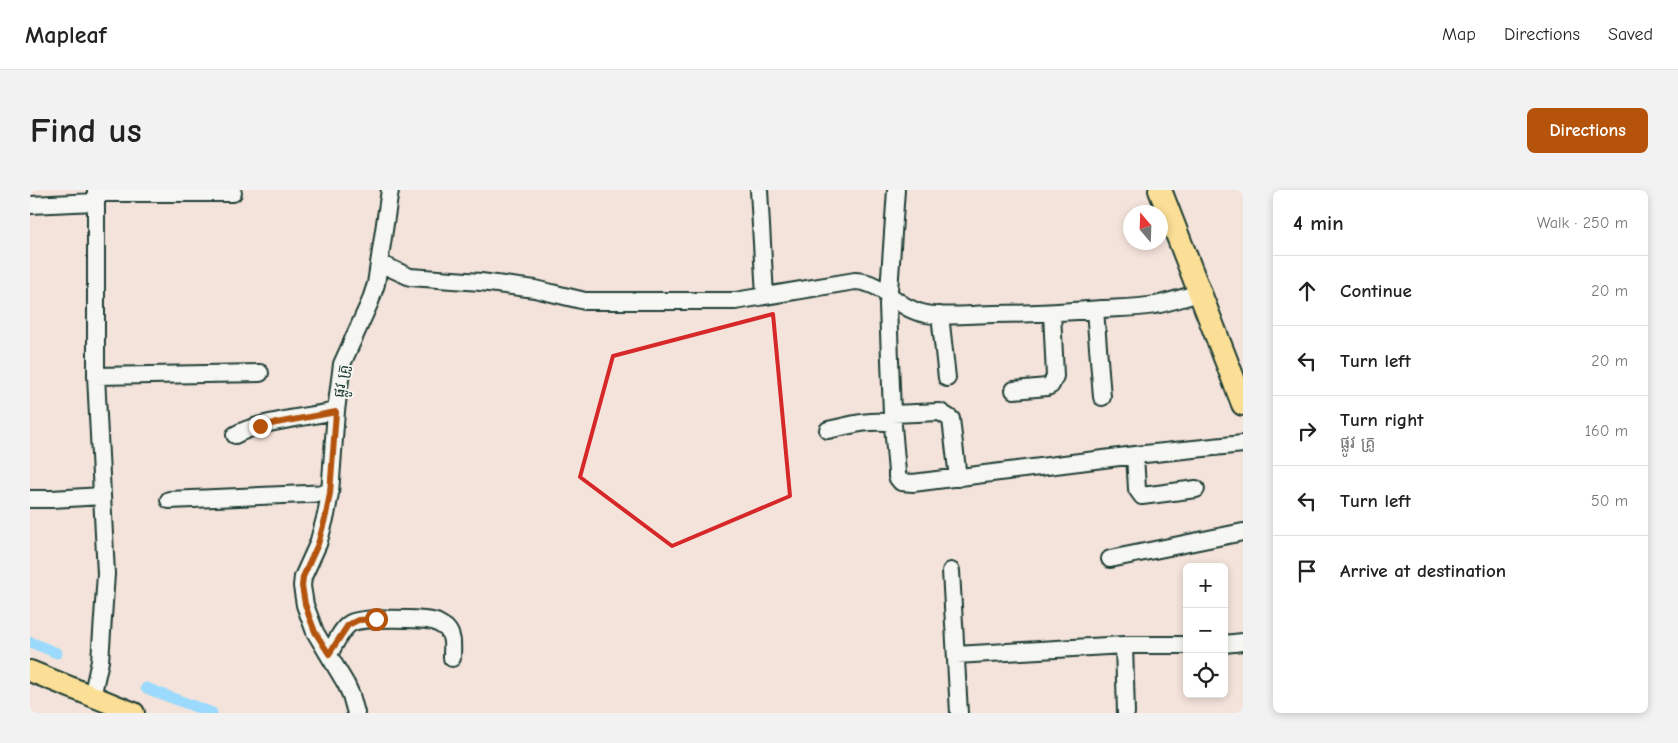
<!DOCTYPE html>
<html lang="en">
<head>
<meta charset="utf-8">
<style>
	:root { --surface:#fff; --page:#f2f2f2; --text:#222; --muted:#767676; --line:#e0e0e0; --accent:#b45309 }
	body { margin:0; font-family:"Comic Neue","Noto Sans Khmer",sans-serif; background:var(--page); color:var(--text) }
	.controls { position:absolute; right:15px; bottom:15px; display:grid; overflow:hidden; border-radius:8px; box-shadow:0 2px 8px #0003 }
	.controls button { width:45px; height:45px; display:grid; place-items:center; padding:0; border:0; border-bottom:1px solid var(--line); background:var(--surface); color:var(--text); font:25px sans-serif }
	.compass { position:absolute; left:1093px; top:15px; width:45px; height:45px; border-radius:50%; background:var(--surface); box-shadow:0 2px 8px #0003; rotate:341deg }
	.stop { position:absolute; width:15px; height:15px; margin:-11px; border:4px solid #b45309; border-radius:50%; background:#fff }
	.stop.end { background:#b45309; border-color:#fff; box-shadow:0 1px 5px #0008 }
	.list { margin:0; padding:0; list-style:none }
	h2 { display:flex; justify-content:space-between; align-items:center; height:65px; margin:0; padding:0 20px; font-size:21px }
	h2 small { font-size:16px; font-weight:400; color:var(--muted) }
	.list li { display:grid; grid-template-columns:32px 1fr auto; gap:15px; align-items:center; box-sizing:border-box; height:70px; padding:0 20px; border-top:1px solid var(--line) }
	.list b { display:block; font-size:19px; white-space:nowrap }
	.list p { margin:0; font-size:16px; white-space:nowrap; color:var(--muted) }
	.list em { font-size:16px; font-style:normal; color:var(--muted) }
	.icon { flex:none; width:28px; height:28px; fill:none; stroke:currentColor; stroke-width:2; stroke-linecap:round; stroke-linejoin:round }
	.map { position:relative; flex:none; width:1213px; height:523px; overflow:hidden; border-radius:8px }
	header { display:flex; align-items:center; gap:30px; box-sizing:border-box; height:70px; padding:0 25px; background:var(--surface); border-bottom:1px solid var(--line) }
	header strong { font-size:24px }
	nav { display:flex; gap:28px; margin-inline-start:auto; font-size:18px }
	.intro { display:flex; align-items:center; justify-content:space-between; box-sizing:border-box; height:120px; padding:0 30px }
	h1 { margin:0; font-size:35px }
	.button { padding:12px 22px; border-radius:8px; background:var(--accent); color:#fff; font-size:18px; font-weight:700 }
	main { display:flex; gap:30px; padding:0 30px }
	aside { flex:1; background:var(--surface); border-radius:8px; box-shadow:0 2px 8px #0003 }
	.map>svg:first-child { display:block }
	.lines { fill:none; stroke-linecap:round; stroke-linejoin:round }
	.canal { stroke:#9bdafd; stroke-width:11 }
	.minor-casing { stroke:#1f3d34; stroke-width:20 }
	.major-casing { stroke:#1f3d34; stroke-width:24 }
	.highway-casing { stroke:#1f3d34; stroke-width:26 }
	.minor { stroke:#f6f6f2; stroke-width:16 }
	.major { stroke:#fbdf96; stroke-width:20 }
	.highway { stroke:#fbdf96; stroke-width:22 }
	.route { stroke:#b45309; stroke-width:6 }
	.marked { fill:none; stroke:#d62828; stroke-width:4; stroke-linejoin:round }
	.labels { text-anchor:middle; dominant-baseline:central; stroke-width:4; stroke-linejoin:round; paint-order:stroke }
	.street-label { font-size:15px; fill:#1f3d34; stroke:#f6f6f2 }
</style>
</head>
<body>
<header>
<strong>Mapleaf</strong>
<nav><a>Map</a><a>Directions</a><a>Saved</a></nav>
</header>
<div class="intro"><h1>Find us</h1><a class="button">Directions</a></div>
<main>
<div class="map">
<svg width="1213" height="523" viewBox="0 0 1213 523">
	<rect width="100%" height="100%" fill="#f4e3db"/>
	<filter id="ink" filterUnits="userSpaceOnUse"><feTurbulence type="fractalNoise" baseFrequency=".02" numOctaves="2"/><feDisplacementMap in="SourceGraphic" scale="10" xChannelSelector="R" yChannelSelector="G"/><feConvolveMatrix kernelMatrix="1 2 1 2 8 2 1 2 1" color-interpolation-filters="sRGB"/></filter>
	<g filter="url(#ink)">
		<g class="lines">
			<path class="canal" d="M 0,452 L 27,463
				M 116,498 L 182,523"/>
			<g class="minor-casing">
				<path id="minor" d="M 729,0 L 735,106
					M 866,0 L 858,115 L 862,224 L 867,282 L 867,287 L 871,292 L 883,293 L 1105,265 L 1213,254
					M 66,3 L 203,3
					M 0,15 L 66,12
					M 349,73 L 380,87 L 451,92 L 505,99 L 555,111 L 705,111 L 825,91 C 855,92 866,119 896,124 C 918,128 943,124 965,124 C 1001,124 1036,122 1072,119 C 1090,118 1108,118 1125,115 C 1140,112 1155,107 1170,103
					M 1065,120 L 1072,207
					M 910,125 L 917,188
					M 66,186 L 230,183
					M 984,200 L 1017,197 L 1021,195 L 1025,186 L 1022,123
					M 862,224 L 910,222 L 921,229 L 928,288
					M 798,240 C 820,235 840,229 863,233
					M 205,245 C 230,231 277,227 306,221
					M 1105,265 L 1107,299 L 1112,306 L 1166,299
					M 0,309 L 22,309 L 72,306
					M 139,310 L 300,303
					M 1080,369 L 1213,342
					M 921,381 L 929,523
					M 1194,454 L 1213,452
					M 1094,455 L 1096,523
					M 299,464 C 305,455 311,438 321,433 C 331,427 394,428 406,432 C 410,434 413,436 416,438 C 424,446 422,457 422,468
					M 926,465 L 1094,455 L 1157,455
					M 62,507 L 70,471 L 76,384 L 66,186 L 66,0
					M 326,523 L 321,505 L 316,494 L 285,442 L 275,415 L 272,396 L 273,387 L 288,354 L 296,325 L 300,303 L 306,221 L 312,174 L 340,112 L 346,94 L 360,0"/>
			</g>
			<g class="major-casing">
				<path id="major" d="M 0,481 L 104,523"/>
			</g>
			<g class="highway-casing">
				<path id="highway" d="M 1130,0 L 1213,214"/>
			</g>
			<use href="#minor" class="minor"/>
			<use href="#major" class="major"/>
			<use href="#highway" class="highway"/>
		</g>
	</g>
	<g class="lines" filter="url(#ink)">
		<path class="route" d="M 230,236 L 306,222 L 300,303 L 296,325 L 288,354 L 273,387 L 272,396 L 275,414 L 279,426 L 285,442 L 299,464 L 318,435 L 328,430 L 346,429"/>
	</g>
	<path class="marked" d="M 743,124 L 760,306 L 642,356 L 550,287 L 583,166 Z"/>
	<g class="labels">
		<g class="street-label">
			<text transform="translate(311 191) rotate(-81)">ផ្លូវ គ្រូ</text>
		</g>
	</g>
</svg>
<div class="controls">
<button>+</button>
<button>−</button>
<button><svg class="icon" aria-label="locate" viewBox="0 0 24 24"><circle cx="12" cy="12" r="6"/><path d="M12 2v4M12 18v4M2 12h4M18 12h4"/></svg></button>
</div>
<svg class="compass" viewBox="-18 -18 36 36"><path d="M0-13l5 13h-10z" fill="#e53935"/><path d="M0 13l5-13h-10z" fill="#767676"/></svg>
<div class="stop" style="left:346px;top:429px"></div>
<div class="stop end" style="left:230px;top:236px"></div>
</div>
<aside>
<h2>4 min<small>Walk · 250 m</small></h2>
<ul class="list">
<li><svg class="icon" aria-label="ahead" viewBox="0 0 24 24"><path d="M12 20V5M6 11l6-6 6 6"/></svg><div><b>Continue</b></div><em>20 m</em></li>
<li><svg class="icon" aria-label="left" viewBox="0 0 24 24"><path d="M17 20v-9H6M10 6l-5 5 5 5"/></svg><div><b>Turn left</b></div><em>20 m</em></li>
<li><svg class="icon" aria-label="right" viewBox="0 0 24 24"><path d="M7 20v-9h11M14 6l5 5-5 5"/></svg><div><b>Turn right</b><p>ផ្លូវ គ្រូ</p></div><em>160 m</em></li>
<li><svg class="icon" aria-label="left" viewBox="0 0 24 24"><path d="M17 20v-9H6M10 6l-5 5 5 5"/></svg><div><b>Turn left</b></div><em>50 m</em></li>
<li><svg class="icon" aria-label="arrive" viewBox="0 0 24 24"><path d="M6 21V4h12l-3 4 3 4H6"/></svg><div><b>Arrive at destination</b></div></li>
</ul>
</aside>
</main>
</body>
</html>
